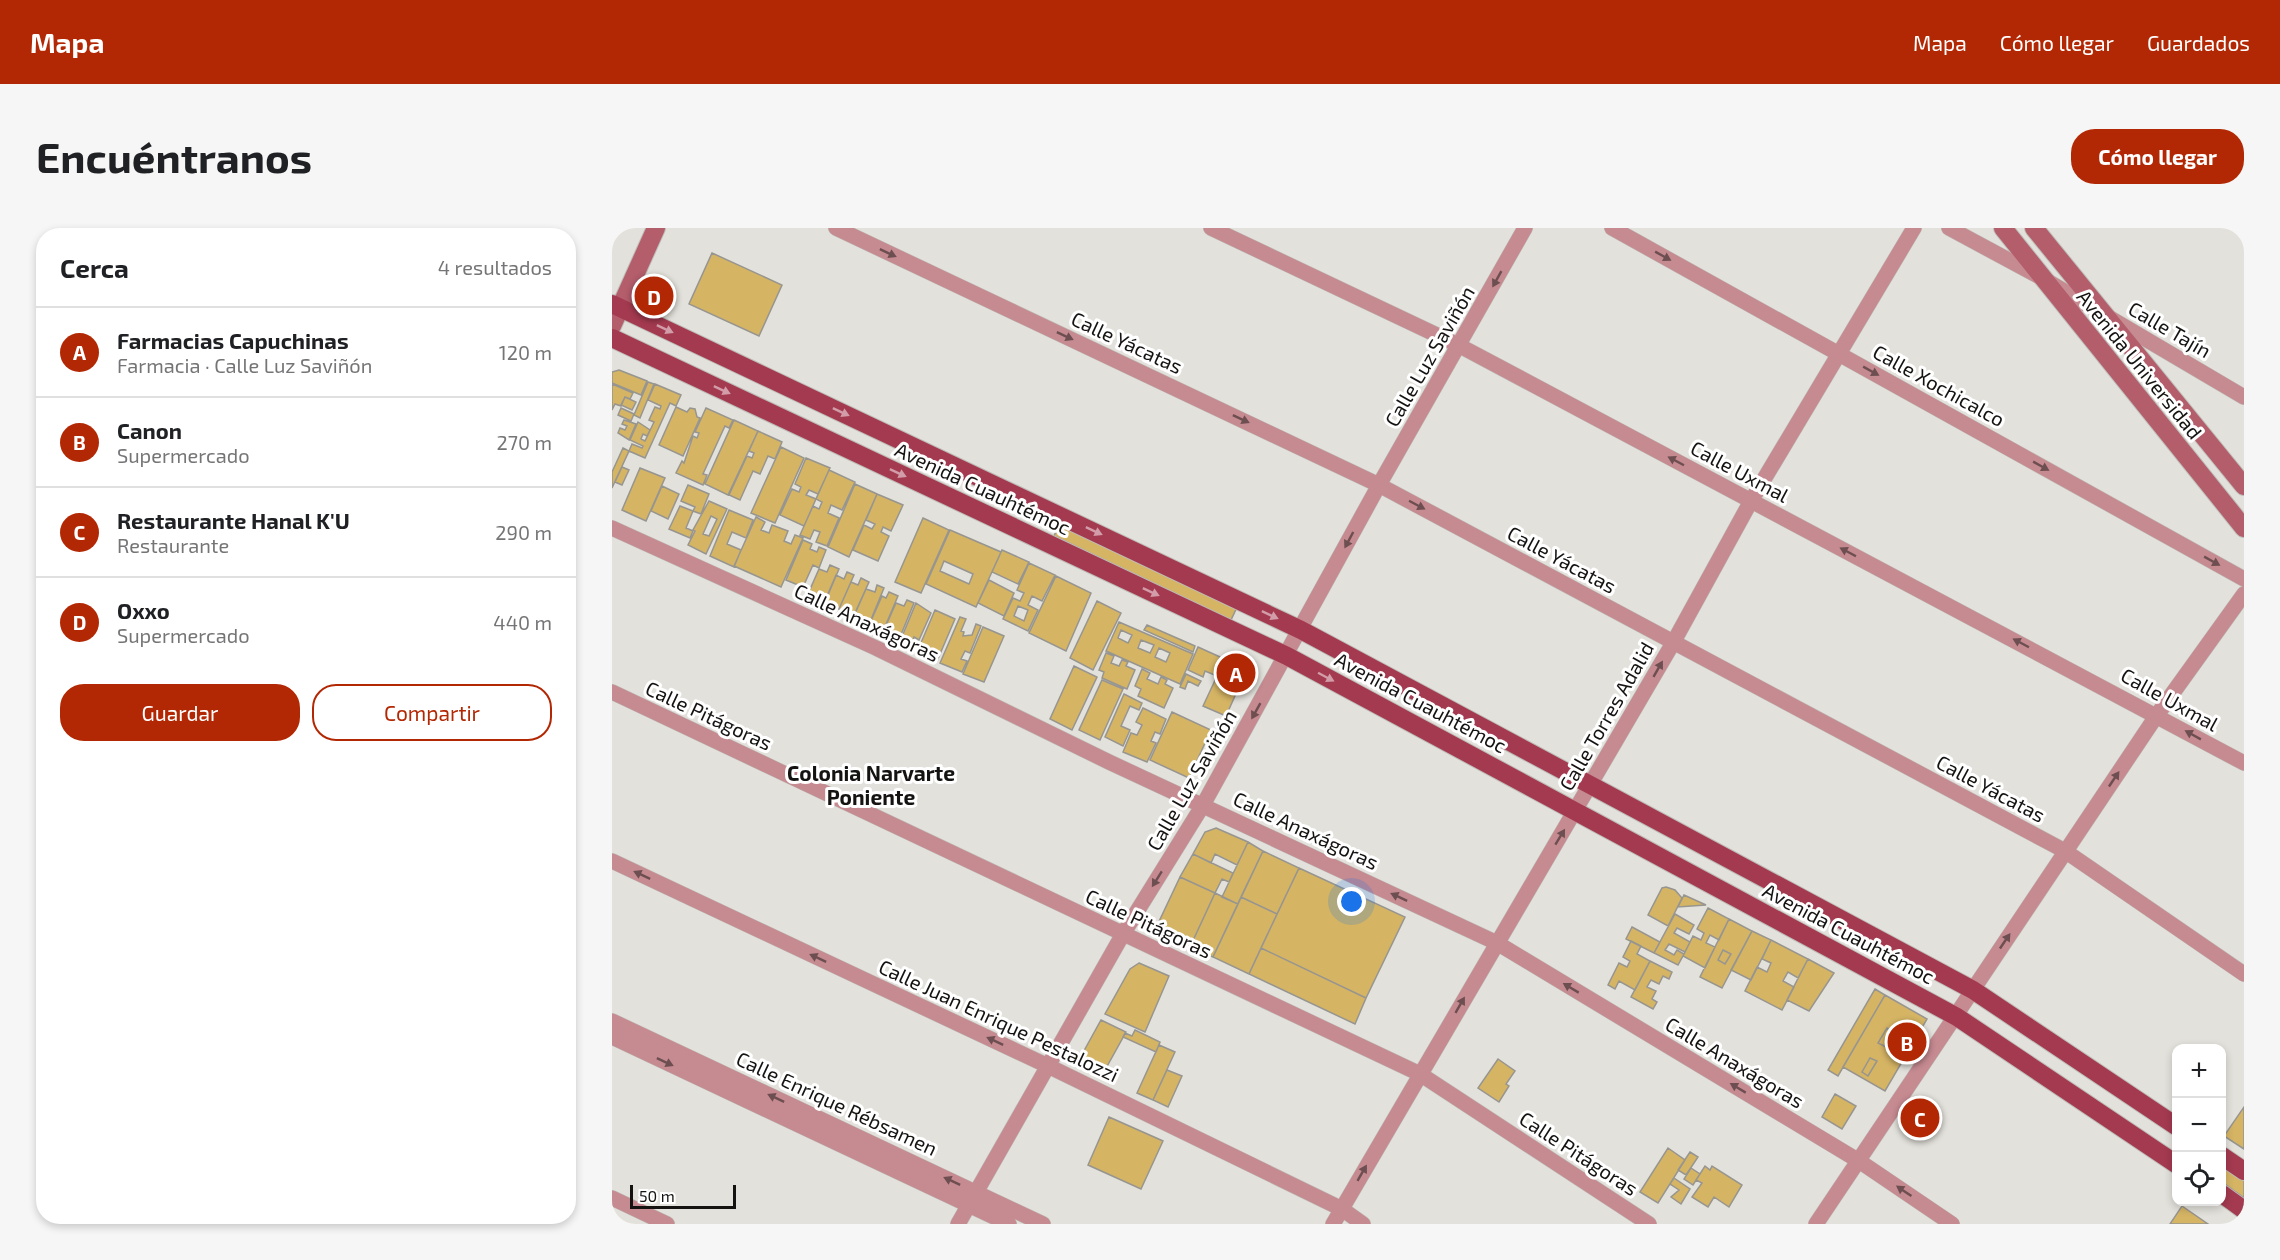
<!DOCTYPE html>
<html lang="es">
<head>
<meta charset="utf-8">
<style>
	:root { --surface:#fff; --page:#f6f6f6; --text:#202124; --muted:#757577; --line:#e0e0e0; --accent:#b32804 }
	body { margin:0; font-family:"Exo 2",sans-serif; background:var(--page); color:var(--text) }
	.controls { position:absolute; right:18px; bottom:18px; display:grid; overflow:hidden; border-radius:12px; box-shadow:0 3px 9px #0003 }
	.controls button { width:54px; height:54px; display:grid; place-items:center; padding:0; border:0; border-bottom:2px solid var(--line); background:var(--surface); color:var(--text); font:30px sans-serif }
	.scale { position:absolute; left:18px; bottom:15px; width:106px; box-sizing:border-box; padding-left:6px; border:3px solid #141311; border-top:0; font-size:16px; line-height:21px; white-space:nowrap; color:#141311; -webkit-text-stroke:4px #fff; paint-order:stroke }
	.you { position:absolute; left:740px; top:674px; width:21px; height:21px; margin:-15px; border:4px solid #fff; border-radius:50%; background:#1a73e8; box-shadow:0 0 0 9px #1a73e833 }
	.badge { display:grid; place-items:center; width:39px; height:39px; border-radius:50%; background:var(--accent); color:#fff; font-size:20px; font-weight:700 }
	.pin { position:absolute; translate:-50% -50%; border:3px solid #fff; box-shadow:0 2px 6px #0006 }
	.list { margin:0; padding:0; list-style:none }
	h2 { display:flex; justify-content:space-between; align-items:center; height:78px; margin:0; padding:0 24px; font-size:26px }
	h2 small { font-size:20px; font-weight:400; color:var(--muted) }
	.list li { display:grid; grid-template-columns:39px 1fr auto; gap:18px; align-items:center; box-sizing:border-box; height:90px; padding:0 24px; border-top:2px solid var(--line) }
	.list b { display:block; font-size:22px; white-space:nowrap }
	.list p { margin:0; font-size:20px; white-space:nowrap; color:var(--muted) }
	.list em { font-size:20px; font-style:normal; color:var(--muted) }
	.actions { display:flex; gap:12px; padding:18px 24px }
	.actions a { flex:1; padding:14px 0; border:2px solid var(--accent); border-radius:24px; text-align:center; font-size:21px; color:var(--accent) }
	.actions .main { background:var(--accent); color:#fff }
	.icon { flex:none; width:33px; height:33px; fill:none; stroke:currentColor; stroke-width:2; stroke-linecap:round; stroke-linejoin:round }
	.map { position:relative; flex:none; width:1632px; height:996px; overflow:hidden; border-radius:24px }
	header { display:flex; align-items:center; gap:36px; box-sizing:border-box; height:84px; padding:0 30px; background:var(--accent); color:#fff }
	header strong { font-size:28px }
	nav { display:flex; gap:33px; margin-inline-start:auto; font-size:21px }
	.intro { display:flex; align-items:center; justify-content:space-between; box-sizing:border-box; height:144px; padding:0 36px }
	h1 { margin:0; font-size:42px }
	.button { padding:15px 27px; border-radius:24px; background:var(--accent); color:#fff; font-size:21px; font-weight:700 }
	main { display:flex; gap:36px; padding:0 36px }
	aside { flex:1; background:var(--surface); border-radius:24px; box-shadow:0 3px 9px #0003 }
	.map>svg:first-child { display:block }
	.building { fill:#d5b464; stroke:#979590; stroke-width:1.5; fill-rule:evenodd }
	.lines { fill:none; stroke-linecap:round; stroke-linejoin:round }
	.street-casing { stroke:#bebcb7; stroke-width:16 }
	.secondary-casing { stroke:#bebcb7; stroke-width:20 }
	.primary-casing { stroke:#bebcb7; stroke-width:20 }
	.street { stroke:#c68a91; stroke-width:15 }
	.secondary { stroke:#b45d6b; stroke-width:18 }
	.primary { stroke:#a43a50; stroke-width:18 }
	.oneway { fill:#6d4e51 }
	.oneway2 { fill:#d29ca8 }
	.labels { text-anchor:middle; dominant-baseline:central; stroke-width:6; stroke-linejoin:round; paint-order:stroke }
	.street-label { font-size:20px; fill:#141311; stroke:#fff }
	.neighbourhood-label { font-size:21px; font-weight:bold; fill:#141311; stroke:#fff }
</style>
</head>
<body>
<header>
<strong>Mapa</strong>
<nav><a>Mapa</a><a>Cómo llegar</a><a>Guardados</a></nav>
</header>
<div class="intro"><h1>Encuéntranos</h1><a class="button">Cómo llegar</a></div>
<main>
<aside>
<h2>Cerca<small>4 resultados</small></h2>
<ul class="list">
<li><span class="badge">A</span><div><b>Farmacias Capuchinas</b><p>Farmacia · Calle Luz Saviñón</p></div><em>120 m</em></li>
<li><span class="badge">B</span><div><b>Canon</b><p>Supermercado</p></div><em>270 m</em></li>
<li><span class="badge">C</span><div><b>Restaurante Hanal K'U</b><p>Restaurante</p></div><em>290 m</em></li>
<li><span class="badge">D</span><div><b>Oxxo</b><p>Supermercado</p></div><em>440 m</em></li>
</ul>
<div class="actions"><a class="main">Guardar</a><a>Compartir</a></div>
</aside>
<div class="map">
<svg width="1632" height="996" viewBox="0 0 1632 996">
	<rect width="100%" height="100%" fill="#e3e1db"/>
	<path class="building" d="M 100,25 L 170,57 L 147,108 L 77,76 Z
		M 7,142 L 35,153 L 29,167 L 0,155 L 0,144 Z
		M 36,154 L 42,156 L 28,190 L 22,187 Z
		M 0,156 L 21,165 L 18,171 L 13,169 L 9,178 L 3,176 L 0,182 Z
		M 43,156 L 69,167 L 64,178 L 58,175 L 33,230 L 17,223 L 20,216 L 30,220 L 31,218 L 18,212 L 26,194 L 38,202 L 35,208 L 31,206 L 29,211 L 33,213 L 42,194 L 37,192 L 43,179 L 48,181 L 49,178 L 36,172 Z
		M 13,169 L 24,174 L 20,182 L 9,177 Z
		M 64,179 L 75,184 L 78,180 L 83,181 L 85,189 L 88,190 L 71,228 L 47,217 Z
		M 9,180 L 22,186 L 19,193 L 6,187 Z
		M 94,180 L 121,192 L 117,200 L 113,198 L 91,246 L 95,247 L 91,257 L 64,245 L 70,233 L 72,235 L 81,208 L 85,210 L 87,205 L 83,204 Z
		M 12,192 L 24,196 L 17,212 L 6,205 L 8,200 L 13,202 L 15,198 L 10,196 Z
		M 122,192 L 146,203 L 116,267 L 93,256 Z
		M 146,203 L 170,214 L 163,231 L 156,228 L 148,246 L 141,243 L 128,272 L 117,267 L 135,228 L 140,230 L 142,225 L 137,223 Z
		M 169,219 L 192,230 L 163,295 L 139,285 Z
		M 11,220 L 17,223 L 0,260 L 0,244 Z
		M 194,230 L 218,240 L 206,266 L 197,262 L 194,267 L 204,271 L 192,298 L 168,287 L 180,261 L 187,264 L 189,259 L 183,256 Z
		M 10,239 L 17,242 L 10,257 L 3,254 Z
		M 28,240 L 53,250 L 34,293 L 10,282 Z
		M 217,242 L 243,254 L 230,282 L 219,277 L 216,285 L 227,290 L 215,318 L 204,314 L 208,304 L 202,302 L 198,311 L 188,307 L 201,278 L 207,281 L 210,274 L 204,271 Z
		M 243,256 L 265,266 L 237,329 L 216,319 Z
		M 76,257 L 97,266 L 89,286 L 81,283 L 83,279 L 69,273 Z
		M 50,258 L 67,266 L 56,291 L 39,283 Z
		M 265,266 L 291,277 L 279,303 L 271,299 L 269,304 L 277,308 L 266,333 L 241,322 L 252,297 L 260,301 L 263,296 L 254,292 Z
		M 97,273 L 115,281 L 94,326 L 76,317 L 83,303 L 81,302 ZM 99,288 L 105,291 L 97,308 L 91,306 Z
		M 68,278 L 81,283 L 74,300 L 81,303 L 78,310 L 57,301 Z
		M 117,282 L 141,292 L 134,310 L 120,304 L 115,316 L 129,322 L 122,339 L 98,328 Z
		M 144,289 L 153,294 L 149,302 L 157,305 L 160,297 L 176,303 L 172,313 L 179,316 L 183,307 L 191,310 L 169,359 L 122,338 Z
		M 311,290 L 337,302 L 309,365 L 283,354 Z
		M 434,291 L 447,298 L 444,304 L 431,297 Z
		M 449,293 L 626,377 L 619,392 L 442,308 Z
		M 338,302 L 389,324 L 364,379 L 314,356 ZM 332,333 L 361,346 L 357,356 L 328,343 Z
		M 191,312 L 200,316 L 198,321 L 205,324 L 207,319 L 214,322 L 207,340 L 201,337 L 191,359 L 174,352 Z
		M 390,322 L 417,334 L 406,356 L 380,344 Z
		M 417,335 L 443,347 L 430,373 L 420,368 L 416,377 L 426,382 L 416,403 L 391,391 L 401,370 L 408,373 L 412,365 L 405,362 ZM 406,378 L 416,382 L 412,393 L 402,388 Z
		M 218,337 L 227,341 L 213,374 L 196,366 L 207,341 L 215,344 Z
		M 235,344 L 242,347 L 227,381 L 212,375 L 224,347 L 232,351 Z
		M 444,348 L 479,365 L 454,423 L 417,405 Z
		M 249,350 L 257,354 L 242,387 L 227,381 L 239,354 L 246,357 Z
		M 377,352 L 402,365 L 392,388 L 366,375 Z
		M 265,357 L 272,360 L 258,394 L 242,388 L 254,361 L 263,364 Z
		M 277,364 L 286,368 L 272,401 L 258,395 L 270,368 L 274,370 Z
		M 295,372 L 302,375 L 288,409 L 272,402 L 284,375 L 292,378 Z
		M 485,373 L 509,385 L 481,442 L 458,430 Z
		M 304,375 L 319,385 L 307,412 L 302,409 L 301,413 L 296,412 L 296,414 L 289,411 Z
		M 323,382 L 343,391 L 325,433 L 305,424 Z
		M 348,389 L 354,391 L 349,403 L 352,404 L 351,408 L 360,407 L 364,396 L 369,398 L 358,425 L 353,423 L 349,431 L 355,433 L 350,444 L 328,435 Z
		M 507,394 L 581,426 L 568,456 L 494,423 ZM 509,402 L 520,407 L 516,415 L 506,410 ZM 529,412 L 542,417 L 538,425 L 526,420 ZM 547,420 L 558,425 L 554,434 L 543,429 Z
		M 535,397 L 583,418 L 581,424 L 532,402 Z
		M 371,399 L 392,408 L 372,454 L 351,446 Z
		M 586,419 L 608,429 L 606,434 L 610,435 L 605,448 L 593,443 L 591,449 L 576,442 Z
		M 494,425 L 502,428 L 499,435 L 507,438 L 510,432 L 516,434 L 514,438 L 523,442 L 515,461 L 490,450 L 492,444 L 487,442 Z
		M 613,431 L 635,441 L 614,488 L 591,478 Z
		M 462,438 L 485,449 L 460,502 L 438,491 Z
		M 530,441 L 538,445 L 535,451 L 546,456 L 549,449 L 555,452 L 553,456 L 561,460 L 552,480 L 526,468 L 529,461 L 523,458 Z
		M 574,446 L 589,453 L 586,458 L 576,453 L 573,461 L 568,459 Z
		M 490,452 L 511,461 L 488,512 L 467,502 Z
		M 512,466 L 530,475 L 527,482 L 518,478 L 509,498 L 518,502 L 511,518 L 493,509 Z
		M 531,480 L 554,491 L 548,506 L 543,504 L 539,513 L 544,515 L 535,534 L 511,524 L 519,505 L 525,507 L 530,497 L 524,494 Z
		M 560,484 L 599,502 L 577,550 L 538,532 Z
		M 604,600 L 636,614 L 625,637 L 603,626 L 599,635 L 581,626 L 593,604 Z
		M 636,614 L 651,623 L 626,676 L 610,669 Z
		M 651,623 L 687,640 L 665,686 L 629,669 Z
		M 581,626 L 621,645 L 617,654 L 610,651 L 603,665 L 568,649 Z
		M 687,640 L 793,689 L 754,770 L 649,720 Z
		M 568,649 L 603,665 L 578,719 L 543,702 Z
		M 1054,659 L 1063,662 L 1070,670 L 1056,698 L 1036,687 L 1050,660 Z
		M 603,665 L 626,676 L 601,729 L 578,719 Z
		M 1072,667 L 1094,677 L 1066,679 Z
		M 629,669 L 665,686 L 637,746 L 601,729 Z
		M 1096,680 L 1117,691 L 1107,712 L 1098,707 L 1094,715 L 1103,719 L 1093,740 L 1071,728 L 1081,708 L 1089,712 L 1092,705 L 1085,701 Z
		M 1063,686 L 1082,697 L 1077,706 L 1065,700 L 1062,705 L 1078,714 L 1073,724 L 1057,716 L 1053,722 L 1062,727 L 1065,722 L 1072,726 L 1066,737 L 1042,725 Z
		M 1117,691 L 1140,703 L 1110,760 L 1088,749 ZM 1111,722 L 1119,726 L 1113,736 L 1106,732 Z
		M 1020,699 L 1048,714 L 1042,725 L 1014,711 Z
		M 1140,703 L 1159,712 L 1139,752 L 1119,742 Z
		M 1159,712 L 1196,731 L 1186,750 L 1176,744 L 1171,753 L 1182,759 L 1170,782 L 1133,763 L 1145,739 L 1155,744 L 1159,735 L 1150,731 Z
		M 1019,713 L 1029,718 L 1025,726 L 1038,733 L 1023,762 L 1007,753 L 1003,761 L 996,757 L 1007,735 L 1015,739 L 1018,733 L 1011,729 Z
		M 649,720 L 754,770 L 743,796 L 637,746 Z
		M 1111,722 L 1119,726 L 1113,736 L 1106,732 Z
		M 1196,731 L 1222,745 L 1197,783 L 1175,772 Z
		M 1038,733 L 1060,744 L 1057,751 L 1051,748 L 1047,756 L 1039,752 L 1035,759 L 1044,763 L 1040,771 L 1045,774 L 1041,781 L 1019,769 Z
		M 527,735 L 557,748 L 533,804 L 493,786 L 518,741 Z
		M 1263,761 L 1273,767 L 1226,848 L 1216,842 Z
		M 1273,767 L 1315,791 L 1273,863 L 1231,839 ZM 1275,800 L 1282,804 L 1274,819 L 1266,815 ZM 1258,830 L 1265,833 L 1256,848 L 1250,844 Z
		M 489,792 L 514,804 L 493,842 L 484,837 L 481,844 L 472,839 L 468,830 Z
		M 1275,800 L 1282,804 L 1274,819 L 1266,815 Z
		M 523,802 L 548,814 L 544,824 L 511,809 L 513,805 L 520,808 Z
		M 547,817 L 563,824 L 541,872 L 525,865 Z
		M 1258,830 L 1265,833 L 1256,848 L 1250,844 Z
		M 886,831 L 903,843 L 894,856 L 897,858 L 887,874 L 866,860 Z
		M 555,842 L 570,848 L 556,879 L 541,872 Z
		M 1223,866 L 1244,878 L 1230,901 L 1210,889 Z
		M 1632,879 L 1632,921 L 1612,908 Z
		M 497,889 L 551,913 L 529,961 L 476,937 Z
		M 1056,920 L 1073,932 L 1046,975 L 1028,964 Z
		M 1078,924 L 1086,929 L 1074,947 L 1066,942 Z
		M 1610,934 L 1632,950 L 1632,970 L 1610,954 Z
		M 1093,938 L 1098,942 L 1100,938 L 1130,957 L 1117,979 L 1102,969 L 1096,979 L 1080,969 L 1090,955 L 1084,952 Z
		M 1079,940 L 1088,946 L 1081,957 L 1072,951 Z
		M 1062,950 L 1078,961 L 1069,976 L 1059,969 L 1067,962 L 1058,956 Z
		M 1570,978 L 1596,996 L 1558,996 Z"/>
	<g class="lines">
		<g class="street-casing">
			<path id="street" d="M 224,0 L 767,257 L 1453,623 L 1632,746
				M 599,0 L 848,118 L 1632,535
				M 1000,0 L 1632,351
				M 1337,0 L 1430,50 L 1632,169
				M 1631,0 L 1632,1
				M 0,300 L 264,420 L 497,534 L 885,715 L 1247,933 L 1340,996
				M 0,464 L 808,846 L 1037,996
				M 0,633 L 436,838 L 730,981 L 751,996
				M 0,793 L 431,996
				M 0,809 L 397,996
				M 0,970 L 55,996
				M 346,996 L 511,706 L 591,577 L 767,257 L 913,0
				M 721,996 L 1061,415 L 1139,273 L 1302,0
				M 1204,996 L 1545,487 L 1632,366"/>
		</g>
		<g class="secondary-casing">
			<path id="secondary" d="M 1391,0 L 1632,300
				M 1422,0 L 1632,258
				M 0,98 L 44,0"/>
		</g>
		<g class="primary-casing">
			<path id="primary" d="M 0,76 L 689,402 L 1361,762 L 1564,898
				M 0,110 L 675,428 L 1345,789 L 1564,936
				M 1610,928 L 1632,943
				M 1610,966 L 1632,982"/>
		</g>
		<use href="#street" class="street"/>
		<use href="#secondary" class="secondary"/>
		<use href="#primary" class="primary"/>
	</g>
	<defs><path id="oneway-solid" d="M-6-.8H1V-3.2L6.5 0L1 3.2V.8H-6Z" transform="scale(1.5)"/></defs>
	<g class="oneway">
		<use href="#oneway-solid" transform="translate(276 25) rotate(25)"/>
		<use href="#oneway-solid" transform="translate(1051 28) rotate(29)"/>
		<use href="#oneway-solid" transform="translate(885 51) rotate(119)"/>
		<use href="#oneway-solid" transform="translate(453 108) rotate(25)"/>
		<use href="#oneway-solid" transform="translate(1259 143) rotate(29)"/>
		<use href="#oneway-solid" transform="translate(629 191) rotate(25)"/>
		<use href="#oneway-solid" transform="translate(1064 233) rotate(-152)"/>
		<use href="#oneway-solid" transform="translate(1429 238) rotate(29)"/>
		<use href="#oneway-solid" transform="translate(805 277) rotate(28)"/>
		<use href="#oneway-solid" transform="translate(737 312) rotate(118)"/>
		<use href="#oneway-solid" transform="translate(1236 324) rotate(-152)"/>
		<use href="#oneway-solid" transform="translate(1600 333) rotate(29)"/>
		<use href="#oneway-solid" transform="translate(1409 415) rotate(-152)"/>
		<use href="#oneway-solid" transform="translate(1046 441) rotate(-60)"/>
		<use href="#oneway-solid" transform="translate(644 483) rotate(119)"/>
		<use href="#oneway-solid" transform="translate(1581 507) rotate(-151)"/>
		<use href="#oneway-solid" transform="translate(1502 551) rotate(-56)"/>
		<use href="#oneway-solid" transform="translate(948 609) rotate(-59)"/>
		<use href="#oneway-solid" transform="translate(30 647) rotate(-155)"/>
		<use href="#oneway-solid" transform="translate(545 651) rotate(122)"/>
		<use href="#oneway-solid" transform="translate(787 669) rotate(-155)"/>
		<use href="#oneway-solid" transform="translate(1393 713) rotate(-56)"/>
		<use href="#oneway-solid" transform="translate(206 730) rotate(-155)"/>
		<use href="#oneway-solid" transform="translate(959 760) rotate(-149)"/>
		<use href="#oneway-solid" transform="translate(848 777) rotate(-60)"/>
		<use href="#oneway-solid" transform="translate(383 813) rotate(-155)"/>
		<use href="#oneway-solid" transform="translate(53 834) rotate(25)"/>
		<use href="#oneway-solid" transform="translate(1126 860) rotate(-149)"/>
		<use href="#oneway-solid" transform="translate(164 870) rotate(-155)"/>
		<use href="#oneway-solid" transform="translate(750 945) rotate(-60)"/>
		<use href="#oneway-solid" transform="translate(340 953) rotate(-155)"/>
		<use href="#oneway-solid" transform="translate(1292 963) rotate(-146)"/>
	</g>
	<g class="oneway2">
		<use href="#oneway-solid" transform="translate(53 101) rotate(25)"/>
		<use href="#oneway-solid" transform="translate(110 162) rotate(25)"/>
		<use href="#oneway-solid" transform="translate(229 184) rotate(25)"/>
		<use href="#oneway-solid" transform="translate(286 245) rotate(25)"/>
		<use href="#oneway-solid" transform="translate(482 303) rotate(25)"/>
		<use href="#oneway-solid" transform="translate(539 364) rotate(25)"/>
		<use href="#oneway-solid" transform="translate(658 387) rotate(25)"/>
		<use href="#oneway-solid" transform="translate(714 449) rotate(28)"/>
	</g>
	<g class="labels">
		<g class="street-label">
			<text transform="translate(1558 101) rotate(30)">Calle Tajín</text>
			<text transform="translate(515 114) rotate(25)">Calle Yácatas</text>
			<text transform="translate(817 128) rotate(-60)">Calle Luz Saviñón</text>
			<text transform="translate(1528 136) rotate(51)">Avenida Universidad</text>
			<text transform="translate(1327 157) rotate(29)">Calle Xochicalco</text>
			<text transform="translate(1128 243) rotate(28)">Calle Uxmal</text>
			<text transform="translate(371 260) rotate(25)">Avenida Cuauhtémoc</text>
			<text transform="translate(950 331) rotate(28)">Calle Yácatas</text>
			<text transform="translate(255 394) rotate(25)">Calle Anaxágoras</text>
			<text transform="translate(1558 471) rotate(29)">Calle Uxmal</text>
			<text transform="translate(809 474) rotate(28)">Avenida Cuauhtémoc</text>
			<text transform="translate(97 487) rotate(25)">Calle Pitágoras</text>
			<text transform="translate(994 488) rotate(-60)">Calle Torres Adalid</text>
			<text transform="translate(579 552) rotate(-60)">Calle Luz Saviñón</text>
			<text transform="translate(1379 560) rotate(28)">Calle Yácatas</text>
			<text transform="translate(694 602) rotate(25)">Calle Anaxágoras</text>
			<text transform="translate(537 695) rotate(25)">Calle Pitágoras</text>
			<text transform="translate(1237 705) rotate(28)">Avenida Cuauhtémoc</text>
			<text transform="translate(387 792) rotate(25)">Calle Juan Enrique Pestalozzi</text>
			<text transform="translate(1123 834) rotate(31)">Calle Anaxágoras</text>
			<text transform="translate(225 875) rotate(25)">Calle Enrique Rébsamen</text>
			<text transform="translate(967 925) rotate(33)">Calle Pitágoras</text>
		</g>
		<g class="neighbourhood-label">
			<text x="259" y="544">Colonia Narvarte<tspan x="259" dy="24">Poniente</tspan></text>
		</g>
	</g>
</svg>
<div class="controls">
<button>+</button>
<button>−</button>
<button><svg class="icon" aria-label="locate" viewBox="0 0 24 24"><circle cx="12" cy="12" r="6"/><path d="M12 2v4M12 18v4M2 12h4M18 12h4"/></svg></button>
</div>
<div class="scale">50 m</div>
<div class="you"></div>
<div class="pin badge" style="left:624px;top:445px">A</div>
<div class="pin badge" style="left:1295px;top:814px">B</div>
<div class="pin badge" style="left:1308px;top:890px">C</div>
<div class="pin badge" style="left:42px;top:68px">D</div>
</div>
</main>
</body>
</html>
